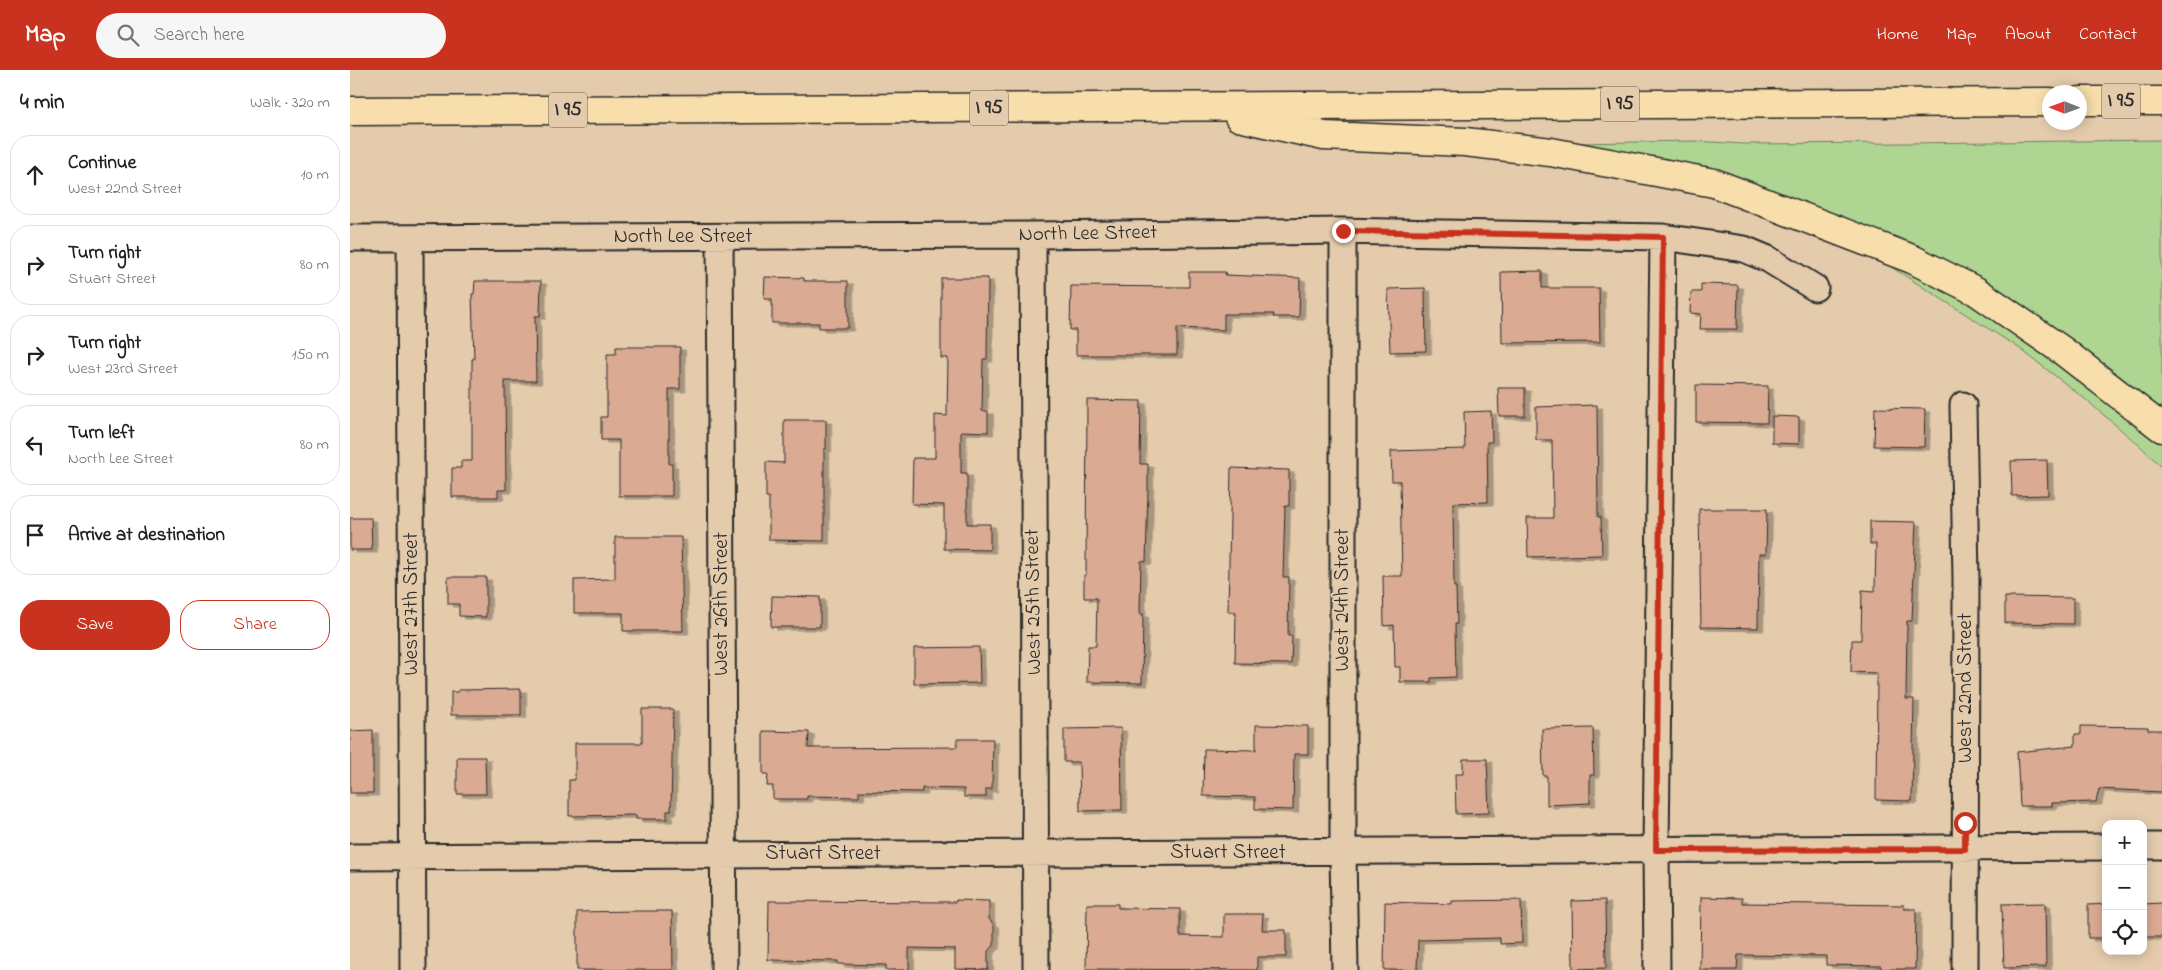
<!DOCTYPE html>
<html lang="en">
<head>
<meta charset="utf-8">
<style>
	:root { --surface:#fff; --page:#f6f6f6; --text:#202124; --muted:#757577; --line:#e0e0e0; --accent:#c8321e }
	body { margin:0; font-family:"Indie Flower",sans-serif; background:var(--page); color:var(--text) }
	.controls { position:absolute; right:15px; bottom:15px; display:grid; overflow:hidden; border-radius:10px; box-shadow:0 2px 12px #0003 }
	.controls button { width:45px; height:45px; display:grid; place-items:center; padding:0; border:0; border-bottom:1px solid var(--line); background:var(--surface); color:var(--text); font:25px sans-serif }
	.compass { position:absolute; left:1692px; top:15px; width:45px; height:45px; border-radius:50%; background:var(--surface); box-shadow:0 2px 12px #0003; rotate:271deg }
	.stop { position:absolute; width:15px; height:15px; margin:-11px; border:4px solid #c8321e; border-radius:50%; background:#fff }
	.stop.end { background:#c8321e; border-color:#fff; box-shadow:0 1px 5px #0008 }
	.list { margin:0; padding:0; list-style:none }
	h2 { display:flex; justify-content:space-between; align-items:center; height:65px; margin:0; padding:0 20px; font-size:21px }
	h2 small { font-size:16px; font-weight:400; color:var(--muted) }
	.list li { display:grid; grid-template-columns:32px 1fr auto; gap:15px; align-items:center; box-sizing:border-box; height:80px; margin:0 10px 10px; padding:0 10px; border:1px solid var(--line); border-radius:20px }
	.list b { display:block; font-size:19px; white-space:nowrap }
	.list p { margin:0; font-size:16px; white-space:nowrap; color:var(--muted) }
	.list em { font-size:16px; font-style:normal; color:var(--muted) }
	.actions { display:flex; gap:10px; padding:15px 20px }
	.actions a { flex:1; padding:11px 0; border:1px solid var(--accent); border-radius:20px; text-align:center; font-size:18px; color:var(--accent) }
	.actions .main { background:var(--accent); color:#fff }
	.icon { flex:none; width:28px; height:28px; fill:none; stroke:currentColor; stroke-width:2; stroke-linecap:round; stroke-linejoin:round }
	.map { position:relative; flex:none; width:1812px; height:900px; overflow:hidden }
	header { display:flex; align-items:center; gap:30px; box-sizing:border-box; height:70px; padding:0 25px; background:var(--accent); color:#fff }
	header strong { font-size:24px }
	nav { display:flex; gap:28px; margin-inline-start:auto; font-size:18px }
	.search { width:350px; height:45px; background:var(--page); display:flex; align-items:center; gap:12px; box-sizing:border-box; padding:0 18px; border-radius:28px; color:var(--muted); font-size:19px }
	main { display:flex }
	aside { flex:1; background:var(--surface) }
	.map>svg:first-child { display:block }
	.green { fill:#aed692; stroke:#6c805e }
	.building { fill:#dbaa92; stroke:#2b2b2b; filter:url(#shadow) }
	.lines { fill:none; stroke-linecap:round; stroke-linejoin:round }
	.street-casing { stroke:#2b2b2b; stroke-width:29 }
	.highway-casing { stroke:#2b2b2b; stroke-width:31 }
	.street { stroke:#e4cbac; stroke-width:25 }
	.highway { stroke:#f8deab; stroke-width:28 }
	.route { stroke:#c8321e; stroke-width:6 }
	.labels { text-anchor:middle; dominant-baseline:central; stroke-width:4; stroke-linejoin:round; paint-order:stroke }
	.shield { fill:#e4cbac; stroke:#625b52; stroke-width:1 }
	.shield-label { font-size:20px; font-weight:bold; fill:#2b2b2b }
	.street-label { font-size:21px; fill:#2b2b2b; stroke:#e4cbac }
</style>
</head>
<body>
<header>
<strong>Map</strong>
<div class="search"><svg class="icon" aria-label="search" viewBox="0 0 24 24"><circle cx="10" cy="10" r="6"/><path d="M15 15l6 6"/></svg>Search here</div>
<nav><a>Home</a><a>Map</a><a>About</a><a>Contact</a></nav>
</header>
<main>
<aside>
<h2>4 min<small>Walk · 320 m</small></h2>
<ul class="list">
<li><svg class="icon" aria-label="ahead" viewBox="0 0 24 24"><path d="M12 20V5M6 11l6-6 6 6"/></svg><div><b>Continue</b><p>West 22nd Street</p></div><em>10 m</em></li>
<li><svg class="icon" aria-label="right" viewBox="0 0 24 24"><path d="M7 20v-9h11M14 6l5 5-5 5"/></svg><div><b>Turn right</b><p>Stuart Street</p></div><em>80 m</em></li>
<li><svg class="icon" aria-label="right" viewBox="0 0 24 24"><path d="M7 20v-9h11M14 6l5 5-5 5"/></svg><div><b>Turn right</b><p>West 23rd Street</p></div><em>150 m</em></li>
<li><svg class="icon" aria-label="left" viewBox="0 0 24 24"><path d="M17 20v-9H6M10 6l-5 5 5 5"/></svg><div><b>Turn left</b><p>North Lee Street</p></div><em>80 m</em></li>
<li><svg class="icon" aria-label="arrive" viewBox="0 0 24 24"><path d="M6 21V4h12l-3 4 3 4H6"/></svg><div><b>Arrive at destination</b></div></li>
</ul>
<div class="actions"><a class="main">Save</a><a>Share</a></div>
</aside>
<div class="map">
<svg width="1812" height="900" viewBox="0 0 1812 900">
	<defs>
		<filter id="shadow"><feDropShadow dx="5.5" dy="3" stdDeviation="0" flood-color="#0004"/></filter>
	</defs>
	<rect width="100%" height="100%" fill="#e4cbac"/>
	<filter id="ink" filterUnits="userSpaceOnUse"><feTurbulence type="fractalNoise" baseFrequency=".02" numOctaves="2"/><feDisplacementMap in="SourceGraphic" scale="10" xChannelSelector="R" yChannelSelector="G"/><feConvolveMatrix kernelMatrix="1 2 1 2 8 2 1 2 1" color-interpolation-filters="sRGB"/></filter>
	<g filter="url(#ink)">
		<path class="green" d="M 1812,70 L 1812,397 L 1789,375 L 1735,329 L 1669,278 L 1538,195 L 1484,167 L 1226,73 L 1346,71 L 1393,74 L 1558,73 Z"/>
		<path class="building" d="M 1192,201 L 1192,218 L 1249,218 L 1250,272 L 1152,273 L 1151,202 Z
			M 839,202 L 876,202 L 875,205 L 950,208 L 949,247 L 923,247 L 924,244 L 874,244 L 874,260 L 827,258 L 827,285 L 726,285 L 726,260 L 720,260 L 721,216 L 839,217 Z
			M 415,207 L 454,208 L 454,211 L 498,211 L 498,258 L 469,258 L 469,253 L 422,253 L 422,229 L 414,229 Z
			M 591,208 L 638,208 L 637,289 L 633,289 L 632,341 L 638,341 L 638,362 L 611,361 L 611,403 L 617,403 L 617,454 L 640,454 L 640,480 L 594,479 L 594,435 L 562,434 L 563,388 L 585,388 L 585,345 L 597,346 L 598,288 L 591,288 Z
			M 125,211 L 191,211 L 190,246 L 185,246 L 186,311 L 155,311 L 156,420 L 148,420 L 148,427 L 102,427 L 102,398 L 111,398 L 111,391 L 122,391 L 122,289 L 124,289 L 122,224 L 124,224 Z
			M 1351,214 L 1388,215 L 1387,259 L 1350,259 L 1351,244 L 1340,243 L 1341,222 L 1351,222 Z
			M 1075,218 L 1076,281 L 1040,282 L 1038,219 Z
			M 266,277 L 330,277 L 330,319 L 319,319 L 319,394 L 322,394 L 322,426 L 269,426 L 269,370 L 251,370 L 251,347 L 257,347 L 257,284 L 266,284 Z
			M 1346,315 L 1418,316 L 1417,353 L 1346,352 Z
			M 1148,318 L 1175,318 L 1175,346 L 1149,346 Z
			M 737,330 L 791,331 L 790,394 L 798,394 L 798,421 L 796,492 L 791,491 L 790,544 L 793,544 L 792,613 L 737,612 L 738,576 L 746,576 L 747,528 L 734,528 L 734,505 L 736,505 Z
			M 1247,335 L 1248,447 L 1251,447 L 1252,485 L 1178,487 L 1177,448 L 1203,448 L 1202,370 L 1186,370 L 1186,337 Z
			M 1525,338 L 1575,339 L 1574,377 L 1524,376 Z
			M 1141,341 L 1142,372 L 1137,372 L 1138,432 L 1103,433 L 1104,517 L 1106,517 L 1107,554 L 1105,554 L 1106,607 L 1081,608 L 1081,612 L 1050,612 L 1050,597 L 1045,597 L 1044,555 L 1034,556 L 1033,506 L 1052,506 L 1050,411 L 1042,411 L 1041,381 L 1115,379 L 1114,342 Z
			M 1422,346 L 1449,347 L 1449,374 L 1422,373 Z
			M 434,350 L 476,350 L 476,379 L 474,379 L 474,471 L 419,470 L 419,427 L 416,427 L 416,392 L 434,393 Z
			M 1697,390 L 1698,425 L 1662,426 L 1661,391 Z
			M 881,398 L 939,400 L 939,436 L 935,436 L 933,507 L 939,507 L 938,566 L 942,566 L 941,594 L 885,593 L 886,542 L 878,542 Z
			M 1349,439 L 1417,439 L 1416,484 L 1409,484 L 1408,558 L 1351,557 Z
			M 0,448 L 21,448 L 22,480 L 0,480 Z
			M 1520,451 L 1566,452 L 1562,551 L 1557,551 L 1556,629 L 1564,629 L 1562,731 L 1526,730 L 1527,603 L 1501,602 L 1502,570 L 1511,570 L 1512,520 L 1525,521 L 1526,474 L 1520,474 Z
			M 265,467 L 331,467 L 333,561 L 273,561 L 273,543 L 224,543 L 224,510 L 265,509 Z
			M 98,507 L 136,507 L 136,547 L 109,546 L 109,534 L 98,534 Z
			M 422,526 L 470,527 L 470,557 L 421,557 Z
			M 1655,527 L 1723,528 L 1723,554 L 1655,553 Z
			M 629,577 L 630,613 L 564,614 L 564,578 Z
			M 171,619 L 171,645 L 101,645 L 101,622 L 108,622 L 108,620 Z
			M 292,639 L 323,639 L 321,741 L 317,741 L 317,749 L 286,749 L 286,745 L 219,746 L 219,710 L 225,710 L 225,673 L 292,673 Z
			M 906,655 L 958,656 L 958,684 L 944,684 L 943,740 L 905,739 L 905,727 L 853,726 L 854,679 L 906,680 Z
			M 1731,656 L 1798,657 L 1798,660 L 1812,660 L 1812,722 L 1749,719 L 1746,732 L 1702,733 L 1702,736 L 1670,736 L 1667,682 L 1725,676 L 1725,664 L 1731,664 Z
			M 771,658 L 772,740 L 730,741 L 729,692 L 714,692 L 714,659 Z
			M 1243,658 L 1244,705 L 1240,705 L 1240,733 L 1197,735 L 1197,706 L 1193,706 L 1192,659 Z
			M 23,660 L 23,723 L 0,723 L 0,661 Z
			M 413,661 L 459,662 L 458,678 L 607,677 L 607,669 L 643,669 L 642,719 L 636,719 L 636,727 L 614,727 L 614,719 L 572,718 L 572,722 L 509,721 L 509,727 L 457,726 L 457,729 L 423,729 L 423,716 L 417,716 L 418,704 L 413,704 Z
			M 107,687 L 135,687 L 136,724 L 107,724 Z
			M 1113,689 L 1137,689 L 1139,743 L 1106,744 L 1105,704 L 1113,704 Z
			M 1351,827 L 1392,828 L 1392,833 L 1554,835 L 1554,839 L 1566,839 L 1565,899 L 1531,899 L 1531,896 L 1476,895 L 1476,886 L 1388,885 L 1387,900 L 1350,900 Z
			M 606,830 L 639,831 L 639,849 L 644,855 L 644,876 L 638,881 L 638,900 L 605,899 L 605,879 L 559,878 L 559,900 L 536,900 L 536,895 L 488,894 L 488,891 L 418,890 L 419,831 L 606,832 Z
			M 1171,830 L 1172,873 L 1150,874 L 1150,868 L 1068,870 L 1067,900 L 1034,900 L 1035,832 L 1102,834 L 1102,831 Z
			M 1255,830 L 1256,898 L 1223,899 L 1222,831 Z
			M 1695,833 L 1696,897 L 1654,898 L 1652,834 Z
			M 1812,833 L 1812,867 L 1793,867 L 1793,834 Z
			M 737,834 L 768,834 L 768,838 L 830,839 L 830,866 L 874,867 L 874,844 L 913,844 L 912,860 L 936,860 L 936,887 L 907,887 L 907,900 L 736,899 Z
			M 1756,834 L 1756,868 L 1738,868 L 1738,835 Z
			M 288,841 L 322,841 L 323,900 L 227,900 L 227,842 Z"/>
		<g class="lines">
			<g class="street-casing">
				<path id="street" d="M 993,161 L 993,783 L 995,900
					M 683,165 L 686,900
					M 370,167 L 374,900
					M 0,168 L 683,165 L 993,161 L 1313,167 L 1394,179 L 1418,189 L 1465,218
					M 60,168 L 63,900
					M 1613,335 L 1616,510 L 1615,900
					M 1793,776 L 1812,776
					M 0,787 L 1756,777
					M 1307,900 L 1306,780 L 1313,167"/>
			</g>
			<g class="highway-casing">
				<path id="highway" d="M 1730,31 L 1812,31
					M 0,41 L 1700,32
					M 889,47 L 974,66 L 1115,72 L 1201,82 L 1364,113 L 1562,189 L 1626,221 L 1713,281 L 1812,358"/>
			</g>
			<use href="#street" class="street"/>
			<use href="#highway" class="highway"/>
		</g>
	</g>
	<g class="lines" filter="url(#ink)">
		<path class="route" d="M 993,161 L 1313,167 L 1306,780 L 1615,779 L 1615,753"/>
	</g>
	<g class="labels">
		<g class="shield">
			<rect x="1752" y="13.5" width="38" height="35" rx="4"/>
			<rect x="1251" y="16.5" width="38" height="35" rx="4"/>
			<rect x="620" y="20.5" width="38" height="35" rx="4"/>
			<rect x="199" y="22.5" width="38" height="35" rx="4"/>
		</g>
		<g class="shield-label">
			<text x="1771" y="31">I 95</text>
			<text x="1270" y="34">I 95</text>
			<text x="639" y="38">I 95</text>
			<text x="218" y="40">I 95</text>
		</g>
		<g class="street-label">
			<text transform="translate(738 164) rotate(-1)">North Lee Street</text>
			<text x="333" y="167">North Lee Street</text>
			<text transform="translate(993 530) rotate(-90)">West 24th Street</text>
			<text transform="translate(684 532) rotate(-91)">West 25th Street</text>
			<text transform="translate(62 534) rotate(-90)">West 27th Street</text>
			<text transform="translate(372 534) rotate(-90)">West 26th Street</text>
			<text transform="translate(1616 618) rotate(-90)">West 22nd Street</text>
			<text x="878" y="783">Stuart Street</text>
			<text x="473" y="784">Stuart Street</text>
		</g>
	</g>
</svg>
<div class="controls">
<button>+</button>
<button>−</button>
<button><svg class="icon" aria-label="locate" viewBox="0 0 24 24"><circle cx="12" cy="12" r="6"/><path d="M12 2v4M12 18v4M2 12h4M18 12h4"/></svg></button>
</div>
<svg class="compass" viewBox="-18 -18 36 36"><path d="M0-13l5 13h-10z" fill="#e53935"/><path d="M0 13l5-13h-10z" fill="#757577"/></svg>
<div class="stop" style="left:1615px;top:753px"></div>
<div class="stop end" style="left:993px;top:161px"></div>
</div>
</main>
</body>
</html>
